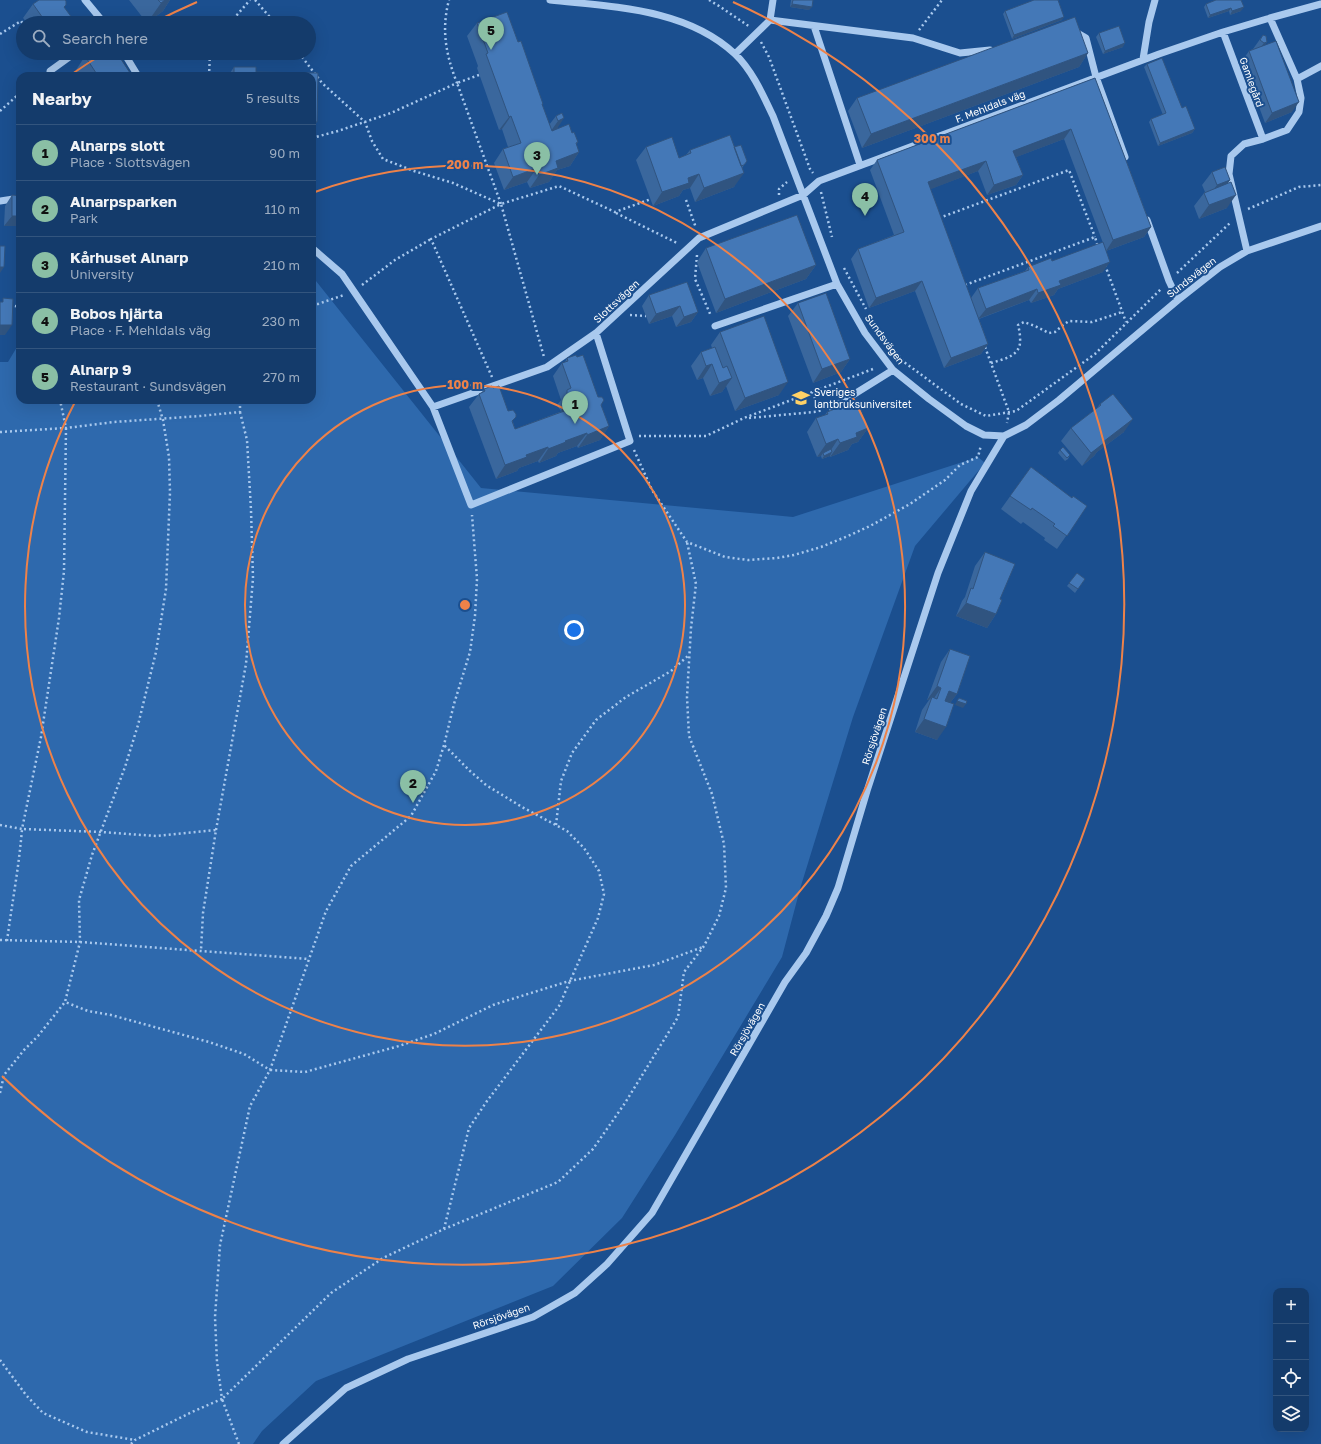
<!DOCTYPE html>
<html lang="en">
<head>
<meta charset="utf-8">
<style>
	:root { --surface:#143b6b; --page:#1d4271; --text:#f1f3f6; --muted:#9dadc1; --line:#33557e; --accent:#8abfa5 }
	body { margin:0; font-family:"Golos Text",sans-serif; background:var(--page); color:var(--text) }
	.controls { position:absolute; right:12px; bottom:12px; display:grid; overflow:hidden; border-radius:8px; box-shadow:0 4px 16px #0002 }
	.controls button { width:36px; height:36px; display:grid; place-items:center; padding:0; border:0; border-bottom:1px solid var(--line); background:var(--surface); color:var(--text); font:20px sans-serif }
	.you { position:absolute; left:574px; top:630px; width:14px; height:14px; margin:-10px; border:3px solid #fff; border-radius:50%; background:#1a73e8; box-shadow:0 0 0 6px #1a73e833 }
	.badge { display:grid; place-items:center; width:26px; height:26px; border-radius:50%; background:var(--accent); color:#111; font-size:13px; font-weight:700 }
	.pin { position:absolute; translate:-50% -33px; filter:drop-shadow(0 1px 2px #0008) }
	.pin::after { content:''; position:absolute; top:21px; width:14px; height:12px; background:inherit; clip-path:polygon(0 0,100% 0,50% 100%) }
	.list { margin:0; padding:0; list-style:none }
	h2 { display:flex; justify-content:space-between; align-items:center; height:52px; margin:0; padding:0 16px; font-size:17px }
	h2 small { font-size:13px; font-weight:400; color:var(--muted) }
	.list li { display:grid; grid-template-columns:26px 1fr auto; gap:12px; align-items:center; box-sizing:border-box; height:56px; padding:0 16px; border-top:1px solid var(--line) }
	.list b { display:block; font-size:15px; white-space:nowrap }
	.list p { margin:0; font-size:13px; white-space:nowrap; color:var(--muted) }
	.list em { font-size:13px; font-style:normal; color:var(--muted) }
	.icon { flex:none; width:22px; height:22px; fill:none; stroke:currentColor; stroke-width:2; stroke-linecap:round; stroke-linejoin:round }
	.map { position:relative; flex:none; width:1321px; height:1444px; overflow:hidden }
	.search { position:absolute; background:var(--surface); box-shadow:0 4px 16px #0002; left:16px; top:16px; width:300px; height:44px; display:flex; align-items:center; gap:10px; box-sizing:border-box; padding:0 14px; border-radius:22px; color:var(--muted); font-size:15px }
	.panel { position:absolute; background:var(--surface); box-shadow:0 4px 16px #0002; left:16px; top:72px; width:300px; height:332px; border-radius:12px }
	.map>svg:first-child { display:block }
	.green { fill:#2e69ad }
	.lines { fill:none; stroke-linecap:round; stroke-linejoin:round }
	.path { stroke:#a9c9ee; stroke-width:2.5; stroke-dasharray:2 3; stroke-linecap:butt }
	.minor { stroke:#a9c9ee; stroke-width:7 }
	.wall { fill:#3a679d }
	.shaded-wall { fill:#305480 }
	.building { fill:#4478b7; stroke:#305480 }
	.ring { fill:none; stroke:#ee8249; stroke-width:2 }
	.labels { text-anchor:middle; dominant-baseline:central; stroke-width:4; stroke-linejoin:round; paint-order:stroke }
	.street-label { font-size:10px; fill:#fff; stroke:#1b4f8f }
	.poi-label { font-size:10px; fill:#fff; stroke:#1b4f8f; text-anchor:start }
	.centre { fill:#ee8249; stroke:#1b4f8f; stroke-width:2 }
	.ring-label { font-size:12px; text-anchor:middle; font-weight:bold; fill:#ee8249; stroke:#1b4f8f; stroke-width:4; stroke-linejoin:round; paint-order:stroke }
</style>
</head>
<body>
<div class="map">
<svg width="1321" height="1444" viewBox="0 0 1321 1444">
	<rect width="100%" height="100%" fill="#1b4f8f"/>
	<path class="green" d="M 312,276 L 481,488 L 793,517 L 978,457 L 985,463 L 915,546 L 853,717 L 800,889 L 782,957 L 675,1135 L 622,1218 L 553,1286 L 316,1381 L 262,1431 L 253,1444 L 0,1444 L 0,362 L 8,362 L 20,342 L 20,400 L 312,400 Z"/>
	<g class="lines">
		<path class="path" d="M 255,0 L 275,23
			M 709,0 L 719,6 L 750,27
			M 230,23 L 250,0
			M 919,30 L 942,0
			M 0,34 L 21,21 L 23,24
			M 761,42 L 769,57 L 810,169 L 813,173
			M 46,53 L 51,59
			M 299,53 L 322,83 L 365,122 L 372,141 L 383,159 L 414,171 L 453,183 L 501,204 L 559,186 L 615,212 L 651,199
			M 479,75 L 457,83 L 501,204
			M 209,76 L 210,53
			M 0,111 L 20,93
			M 312,138 L 338,131 L 391,113 L 457,83 C 446,55 441,30 449,0
			M 821,192 L 832,237
			M 779,195 L 779,189 L 787,182
			M 686,200 L 696,228
			M 1248,209 L 1299,187 L 1321,185
			M 616,213 L 677,243
			M 939,218 L 1069,170 L 1095,237
			M 697,255 L 695,279 L 711,316
			M 1105,265 L 1126,322
			M 844,268 L 866,309
			M 1177,273 L 1230,223
			M 362,285 L 395,260 L 431,239
			M 965,285 L 1095,237 L 1098,247
			M 312,304 L 318,304 L 344,295
			M 10,305 L 20,307
			M 630,315 L 646,316
			M 871,319 L 904,362 L 961,404 L 986,416 L 1016,411 L 1095,354 L 1162,288
			M 985,347 L 1009,412 L 1007,423
			M 991,363 C 1004,359 1022,356 1020,338 C 1020,333 1019,329 1018,325 L 1024,322 L 1035,326 L 1049,333 L 1055,332 L 1063,325 L 1069,321 L 1092,322 L 1122,312
			M 492,377 L 431,239 L 501,204 L 544,357
			M 813,392 L 819,411
			M 157,400 L 163,420 L 169,457 L 170,492 L 166,589 L 156,652 L 138,725 L 125,767 L 92,855 L 79,900 L 80,942 L 65,1002 L 88,1011 L 111,1015 L 209,1042 L 244,1054 L 270,1070 L 326,911 L 351,866 L 411,816 L 436,771 L 444,745 L 454,704 L 470,652 L 475,616 L 477,579 L 472,515
			M 749,418 L 814,412 L 823,410
			M 0,432 L 66,428 L 114,422 L 200,416 L 240,412 L 240,400
			M 639,436 L 706,436 L 744,418 L 873,369
			M 634,450 L 652,490 L 687,542 L 725,557 L 748,560 L 777,558 L 794,555 L 821,547 L 848,536 L 870,526 L 910,504 L 945,480 L 960,465 L 978,457 L 981,445
			M 0,825 L 22,829 L 41,737 L 59,618 L 64,571 L 66,428 L 60,400
			M 556,825 L 561,781 L 572,753 L 596,720 L 626,697 L 671,671 L 689,655
			M 216,830 L 246,664 L 253,578 L 251,510 L 247,440 L 240,412
			M 0,940 L 80,942 L 309,959
			M 7,941 C 12,903 19,867 22,829 L 101,832 L 156,836 L 216,830 L 203,913 L 201,950
			M 0,1093 L 4,1075 L 24,1050 L 38,1036 L 65,1002
			M 444,1229 L 469,1128 L 487,1101 L 559,1006 L 598,918 L 604,894 L 599,871 L 584,848 L 567,831 L 522,807 L 486,785 L 470,771 L 444,745
			M 0,1360 L 26,1395 L 43,1413 L 87,1432 L 135,1440
			M 131,1444 L 135,1440 L 192,1412 L 222,1399 L 217,1362 L 215,1317 L 220,1245 L 250,1106 L 270,1070 L 305,1072 L 399,1046 L 434,1034 L 493,1005 L 569,981 L 654,965 L 703,947
			M 239,1444 L 222,1399 L 331,1293 L 383,1258 L 444,1229 L 558,1182 L 593,1149 L 625,1103 L 678,1017 L 684,972 L 704,946 L 719,916 L 726,888 L 724,844 L 712,794 L 689,736 L 687,697 L 691,628 L 696,584 L 687,542"/>
		<path class="minor" d="M 85,0 L 104,23
			M 550,0 C 612,7 686,8 735,54 C 752,70 763,95 773,116 L 837,284 L 865,333 L 893,370 L 929,399 L 966,426 L 984,435 L 1004,436 L 1026,425 L 1059,400 L 1178,300 L 1220,267 L 1247,251 L 1321,226
			M 1270,18 L 1321,4
			M 770,20 L 913,38 L 960,53 L 990,50
			M 814,26 L 860,165
			M 1074,31 L 1086,38 L 1096,77 L 1125,157
			M 1223,32 L 1263,139
			M 124,53 L 138,76
			M 735,54 L 770,20 L 773,0
			M 1143,59 L 1149,22 L 1155,0
			M 50,76 L 50,71 L 75,53
			M 1297,79 L 1321,66
			M 0,201 L 20,198
			M 1147,220 L 1169,281 L 1178,300
			M 312,248 L 342,274 L 433,407 L 471,505 L 630,441 L 596,333
			M 715,326 L 837,284
			M 433,407 L 547,367 L 596,333 L 699,238 L 803,195 L 819,181 L 1159,54 L 1223,32 L 1270,18 L 1297,79 L 1301,98 L 1299,112 L 1287,130 L 1263,139 L 1244,144 L 1231,156 L 1229,174 L 1247,251
			M 832,408 L 893,370
			M 283,1444 L 346,1388 L 408,1359 L 533,1317 L 575,1293 L 607,1264 L 652,1213 L 785,982 L 806,953 L 826,916 L 838,888 L 867,791 L 938,573 L 971,491 L 1004,436"/>
	</g>
	<path class="wall" d="M 129,0 L 170,0 L 163,11 L 147,23 Z
		M 791,0 L 813,0 L 809,10 L 790,7 Z
		M 1216,0 L 1241,11 L 1230,15 L 1229,11 L 1208,18 L 1204,7 L 1206,4 Z
		M 33,4 L 64,8 L 75,22 L 79,23 L 27,23 L 23,18 Z
		M 1005,11 L 1062,20 L 1012,39 L 1003,14 Z
		M 477,23 L 518,42 L 549,125 L 556,116 L 562,113 L 557,129 L 572,133 L 578,142 L 576,145 L 579,152 L 570,166 L 557,170 L 549,182 L 530,188 L 527,182 L 504,190 L 494,163 L 503,149 L 508,147 L 502,129 L 499,130 L 477,68 L 478,66 L 467,36 Z
		M 1099,33 L 1123,47 L 1103,54 L 1096,37 Z
		M 1263,35 L 1267,42 L 1264,45 L 1292,112 L 1265,123 L 1242,61 L 1249,51 L 1253,49 Z
		M 54,53 L 68,53 L 59,60 Z
		M 1088,53 L 1079,67 L 862,148 L 848,111 L 857,98 Z
		M 85,56 L 132,76 L 80,76 L 76,70 Z
		M 1147,64 L 1182,108 L 1195,129 L 1192,133 L 1158,146 L 1149,122 L 1151,119 L 1163,115 L 1144,67 Z
		M 234,67 L 256,72 L 312,76 L 228,76 Z
		M 1095,78 L 1151,227 L 1144,237 L 1106,251 L 1064,139 L 1016,157 L 1023,175 L 1016,185 L 987,195 L 978,171 L 930,189 L 971,298 L 978,288 L 1025,271 L 1028,267 L 1052,261 L 1103,272 L 1058,289 L 1054,295 L 1031,303 L 1029,300 L 979,319 L 988,344 L 981,354 L 944,368 L 915,291 L 869,308 L 851,259 L 858,249 L 894,235 L 870,170 L 877,160 Z
		M 646,147 L 679,158 L 686,155 L 690,150 L 734,147 L 747,161 L 742,168 L 734,187 L 695,202 L 690,188 L 683,190 L 679,196 L 653,206 L 636,160 Z
		M 1212,172 L 1230,180 L 1228,183 L 1227,208 L 1199,219 L 1194,206 L 1204,193 L 1205,192 L 1202,185 Z
		M 12,195 L 20,226 L 4,226 L 5,206 Z
		M 706,248 L 816,265 L 806,279 L 716,313 L 697,262 Z
		M 649,295 L 698,312 L 691,322 L 676,327 L 672,316 L 649,324 L 642,306 Z
		M 798,303 L 850,359 L 841,372 L 813,383 L 788,316 Z
		M 720,332 L 779,395 L 735,411 L 726,386 L 722,392 L 710,396 L 703,378 L 697,380 L 691,366 L 701,352 L 712,348 L 711,345 Z
		M 567,358 L 601,405 L 609,426 L 600,440 L 578,448 L 577,446 L 558,453 L 556,456 L 539,463 L 538,461 L 519,468 L 517,471 L 496,479 L 469,407 L 479,394 L 482,392 L 484,389 L 513,422 L 515,429 L 565,410 L 561,411 L 558,407 L 558,404 L 561,400 L 553,376 L 562,363 L 565,362 Z
		M 1100,404 L 1124,432 L 1097,452 L 1094,456 L 1082,466 L 1061,441 L 1071,428 L 1097,408 Z
		M 846,407 L 868,428 L 858,442 L 852,444 L 848,450 L 830,457 L 830,456 L 822,459 L 821,456 L 817,457 L 807,432 L 816,418 L 825,415 L 827,412 Z
		M 1060,450 L 1070,455 L 1068,459 L 1065,461 L 1058,453 Z
		M 1031,467 L 1072,498 L 1087,506 L 1057,549 L 1044,540 L 1045,538 L 1023,522 L 1021,524 L 1001,509 Z
		M 985,552 L 1000,599 L 996,614 L 987,628 L 956,616 L 962,601 L 965,597 L 975,566 Z
		M 1077,573 L 1085,579 L 1075,593 L 1067,586 Z
		M 950,649 L 957,694 L 950,703 L 937,740 L 915,732 L 922,710 L 929,700 L 927,700 L 941,662 Z"/>
	<path class="shaded-wall" d="M 165,0 L 170,0 L 163,11 L 147,23 L 161,3 Z
		M 792,4 L 812,7 L 809,10 L 790,7 Z
		M 1244,7 L 1241,11 L 1230,15 L 1232,11 Z
		M 1231,8 L 1229,11 L 1208,18 L 1210,15 Z
		M 1064,17 L 1062,20 L 1012,39 L 1014,35 Z
		M 1267,42 L 1257,55 L 1254,56 L 1264,43 Z
		M 1125,43 L 1123,47 L 1103,54 L 1105,51 Z
		M 64,53 L 68,53 L 59,60 Z
		M 1088,53 L 1079,67 L 862,148 L 871,134 Z
		M 1299,102 L 1292,112 L 1265,123 L 1272,113 Z
		M 511,116 L 502,129 L 499,130 L 509,117 Z
		M 564,118 L 555,132 L 548,135 L 558,121 Z
		M 312,121 L 317,122 L 312,128 Z
		M 1071,129 L 1064,139 L 1006,161 L 1013,151 Z
		M 1195,129 L 1192,133 L 1158,146 L 1160,143 Z
		M 579,152 L 570,166 L 557,170 L 549,182 L 530,188 L 539,175 L 556,161 Z
		M 986,161 L 978,171 L 921,193 L 928,182 Z
		M 537,168 L 527,182 L 504,190 L 513,177 Z
		M 744,173 L 734,187 L 695,202 L 704,188 Z
		M 699,174 L 690,188 L 683,190 L 679,196 L 653,206 L 662,192 L 688,178 Z
		M 1023,175 L 1016,185 L 987,195 L 994,185 Z
		M 1230,180 L 1220,194 L 1207,199 L 1217,185 Z
		M 1236,195 L 1227,208 L 1199,219 L 1209,205 Z
		M 12,216 L 20,216 L 20,226 L 4,226 Z
		M 1151,227 L 1144,237 L 1106,251 L 1113,240 Z
		M 1110,262 L 1103,272 L 1058,289 L 1054,295 L 1031,303 L 1038,293 L 1059,281 Z
		M 816,265 L 806,279 L 716,313 L 725,299 Z
		M 0,267 L 4,267 L 0,273 Z
		M 922,281 L 915,291 L 869,308 L 876,298 Z
		M 1037,289 L 1029,300 L 978,319 L 986,309 Z
		M 680,306 L 672,316 L 649,324 L 656,314 Z
		M 698,312 L 691,322 L 676,327 L 684,317 Z
		M 0,325 L 12,325 L 5,335 L 0,335 Z
		M 988,344 L 981,354 L 944,368 L 951,358 Z
		M 850,359 L 841,372 L 813,383 L 822,369 Z
		M 712,364 L 703,378 L 697,380 L 706,366 Z
		M 732,378 L 722,392 L 710,396 L 719,383 Z
		M 788,382 L 779,395 L 735,411 L 745,398 Z
		M 570,397 L 575,397 L 565,410 L 561,411 Z
		M 1133,419 L 1124,432 L 1097,452 L 1094,456 L 1082,466 L 1091,453 L 1103,442 Z
		M 609,426 L 600,440 L 578,448 L 587,435 Z
		M 868,428 L 858,442 L 852,444 L 848,450 L 830,457 L 840,443 L 856,433 Z
		M 587,433 L 577,446 L 558,453 L 556,456 L 539,463 L 548,449 L 565,441 Z
		M 838,439 L 829,453 L 823,453 L 821,456 L 817,457 L 826,444 Z
		M 548,447 L 538,461 L 519,468 L 517,471 L 496,479 L 505,465 L 526,455 Z
		M 832,452 L 830,456 L 822,459 L 824,456 Z
		M 966,603 L 996,614 L 987,628 L 956,616 Z
		M 937,686 L 941,688 L 932,701 L 932,697 L 929,700 L 927,700 Z
		M 949,691 L 957,694 L 947,707 L 939,704 Z
		M 957,701 L 966,704 L 963,708 L 955,705 Z
		M 924,719 L 946,727 L 937,740 L 915,732 Z"/>
	<path class="building" d="M 39,0 L 65,0 L 66,1 L 66,5 L 64,7 L 75,22 L 77,20 L 79,23 L 51,23 L 48,19 L 45,21 L 33,4 Z
		M 158,0 L 165,0 L 161,3 Z
		M 793,0 L 813,0 L 812,7 L 792,4 Z
		M 1034,0 L 1058,0 L 1064,17 L 1014,35 L 1005,11 Z
		M 1216,0 L 1241,0 L 1244,7 L 1232,11 L 1231,8 L 1210,15 L 1206,4 Z
		M 507,12 L 518,42 L 521,41 L 543,104 L 542,104 L 552,131 L 569,124 L 572,133 L 574,132 L 578,142 L 576,143 L 579,152 L 556,161 L 558,168 L 539,175 L 537,168 L 513,177 L 503,149 L 521,143 L 511,116 L 509,117 L 486,54 L 488,53 L 477,23 Z
		M 1075,17 L 1088,53 L 871,134 L 857,98 Z
		M 1119,26 L 1125,43 L 1105,51 L 1099,33 Z
		M 1263,35 L 1266,36 L 1267,42 L 1264,43 L 1260,40 Z
		M 1276,41 L 1299,102 L 1272,113 L 1249,51 Z
		M 90,53 L 117,53 L 132,76 L 98,76 L 85,56 Z
		M 1162,58 L 1182,108 L 1186,106 L 1195,129 L 1160,143 L 1151,119 L 1166,113 L 1147,64 Z
		M 234,67 L 256,67 L 256,72 L 318,73 L 317,122 L 312,121 L 312,76 L 234,76 Z
		M 1095,78 L 1151,227 L 1113,240 L 1071,129 L 1013,151 L 1023,175 L 994,185 L 986,161 L 928,182 L 988,344 L 951,358 L 922,281 L 876,298 L 858,249 L 904,232 L 877,160 Z
		M 562,113 L 564,118 L 558,121 L 556,116 Z
		M 730,135 L 744,173 L 704,188 L 699,174 L 688,178 L 689,183 L 662,192 L 646,147 L 672,137 L 679,158 L 691,153 L 690,150 Z
		M 741,145 L 747,161 L 744,165 L 741,166 L 734,147 Z
		M 1225,167 L 1230,180 L 1217,185 L 1212,172 Z
		M 1231,182 L 1236,195 L 1209,205 L 1204,193 Z
		M 12,195 L 20,196 L 20,216 L 12,216 Z
		M 797,215 L 816,265 L 725,299 L 706,248 Z
		M 1103,242 L 1110,262 L 1059,281 L 1061,285 L 1038,293 L 1037,289 L 986,309 L 978,288 L 1029,270 L 1028,267 L 1051,258 L 1052,261 Z
		M 0,246 L 5,246 L 4,267 L 0,267 Z
		M 687,282 L 698,312 L 684,317 L 680,306 L 656,314 L 649,295 Z
		M 826,293 L 850,359 L 822,369 L 798,303 Z
		M 3,298 L 13,299 L 12,325 L 0,325 L 0,302 L 3,302 Z
		M 764,316 L 788,382 L 745,398 L 720,332 Z
		M 715,347 L 723,368 L 727,366 L 732,378 L 719,383 L 712,364 L 706,366 L 701,352 Z
		M 576,355 L 577,357 L 583,355 L 598,397 L 602,397 L 604,400 L 601,405 L 609,426 L 587,435 L 587,433 L 565,441 L 566,442 L 548,449 L 548,447 L 526,455 L 527,457 L 505,465 L 479,394 L 485,391 L 484,389 L 492,386 L 493,388 L 499,386 L 508,411 L 513,410 L 516,414 L 516,417 L 512,421 L 515,429 L 578,406 L 575,397 L 570,397 L 567,394 L 567,390 L 571,388 L 562,363 L 568,361 L 567,358 Z
		M 1113,394 L 1133,419 L 1103,442 L 1104,443 L 1091,453 L 1071,428 L 1101,405 L 1100,404 Z
		M 858,402 L 868,428 L 856,433 L 857,437 L 840,443 L 838,439 L 826,444 L 816,418 L 828,414 L 827,412 L 845,405 L 846,407 Z
		M 1063,447 L 1070,455 L 1067,458 L 1060,450 Z
		M 831,449 L 832,452 L 824,456 L 823,453 Z
		M 1031,467 L 1072,498 L 1073,496 L 1087,506 L 1067,536 L 1053,526 L 1055,524 L 1032,508 L 1031,510 L 1010,496 Z
		M 985,552 L 1015,564 L 1000,599 L 1002,600 L 996,614 L 966,603 L 971,588 L 973,589 Z
		M 1077,573 L 1085,579 L 1078,589 L 1069,583 Z
		M 950,649 L 970,656 L 957,694 L 949,691 L 945,701 L 954,704 L 946,727 L 924,719 L 932,697 L 937,699 L 941,688 L 937,686 Z
		M 959,698 L 967,701 L 966,704 L 957,701 Z"/>
	<g class="ring">
		<circle cx="465" cy="605" r="220"/>
		<path d="M315 192A440 440 0 1 1 75 402"/>
		<path d="M72 74A660 660 0 0 1 101 55M155 22A660 660 0 0 1 197 2M733 2A660 660 0 1 1 2 1076"/>
	</g>
	<defs>
		<g id="university-bare" transform="scale(1.38)"><path d="M0-5L7-2L0 1L-7-2ZM-4 1L0 2.5L4 1V4Q0 6-4 4Z" fill="#ffd166" stroke="#1b4f8f" stroke-width="2.5" paint-order="stroke"/></g>
	</defs>
	<g fill-rule="evenodd">
		<use href="#university-bare" x="801" y="398"/>
	</g>
	<g class="labels">
		<g class="street-label">
			<text transform="translate(1252 82) rotate(70)">Gamlegård</text>
			<text transform="translate(990 106) rotate(-21)">F. Mehldals väg</text>
			<text transform="translate(1191 277) rotate(-38)">Sundsvägen</text>
			<text transform="translate(616 301) rotate(-43)">Slottsvägen</text>
			<text transform="translate(885 339) rotate(54)">Sundsvägen</text>
			<text transform="translate(874 736) rotate(-72)">Rörsjövägen</text>
			<text transform="translate(747 1029) rotate(-60)">Rörsjövägen</text>
			<text transform="translate(501 1316) rotate(-19)">Rörsjövägen</text>
		</g>
		<g class="poi-label">
			<text x="814" y="392">Sveriges<tspan x="814" dy="12">lantbruksuniversitet</tspan></text>
		</g>
	</g>
	<circle cx="465" cy="605" r="6" class="centre"/>
	<g class="ring-label">
		<text x="932" y="143">300 m</text>
		<text x="465" y="169">200 m</text>
		<text x="465" y="389">100 m</text>
	</g>
</svg>
<div class="controls">
<button>+</button>
<button>−</button>
<button><svg class="icon" aria-label="locate" viewBox="0 0 24 24"><circle cx="12" cy="12" r="6"/><path d="M12 2v4M12 18v4M2 12h4M18 12h4"/></svg></button>
<button><svg class="icon" aria-label="layers" viewBox="0 0 24 24"><path d="M12 4l9 5-9 5-9-5zM3 14l9 5 9-5"/></svg></button>
</div>
<div class="you"></div>
<div class="pin badge" style="left:575px;top:424px">1</div>
<div class="pin badge" style="left:413px;top:803px">2</div>
<div class="pin badge" style="left:537px;top:175px">3</div>
<div class="pin badge" style="left:865px;top:216px">4</div>
<div class="pin badge" style="left:491px;top:50px">5</div>
<div class="search"><svg class="icon" aria-label="search" viewBox="0 0 24 24"><circle cx="10" cy="10" r="6"/><path d="M15 15l6 6"/></svg>Search here</div>
<section class="panel">
<h2>Nearby<small>5 results</small></h2>
<ul class="list">
<li><span class="badge">1</span><div><b>Alnarps slott</b><p>Place · Slottsvägen</p></div><em>90 m</em></li>
<li><span class="badge">2</span><div><b>Alnarpsparken</b><p>Park</p></div><em>110 m</em></li>
<li><span class="badge">3</span><div><b>Kårhuset Alnarp</b><p>University</p></div><em>210 m</em></li>
<li><span class="badge">4</span><div><b>Bobos hjärta</b><p>Place · F. Mehldals väg</p></div><em>230 m</em></li>
<li><span class="badge">5</span><div><b>Alnarp 9</b><p>Restaurant · Sundsvägen</p></div><em>270 m</em></li>
</ul>
</section>
</div>
</body>
</html>
